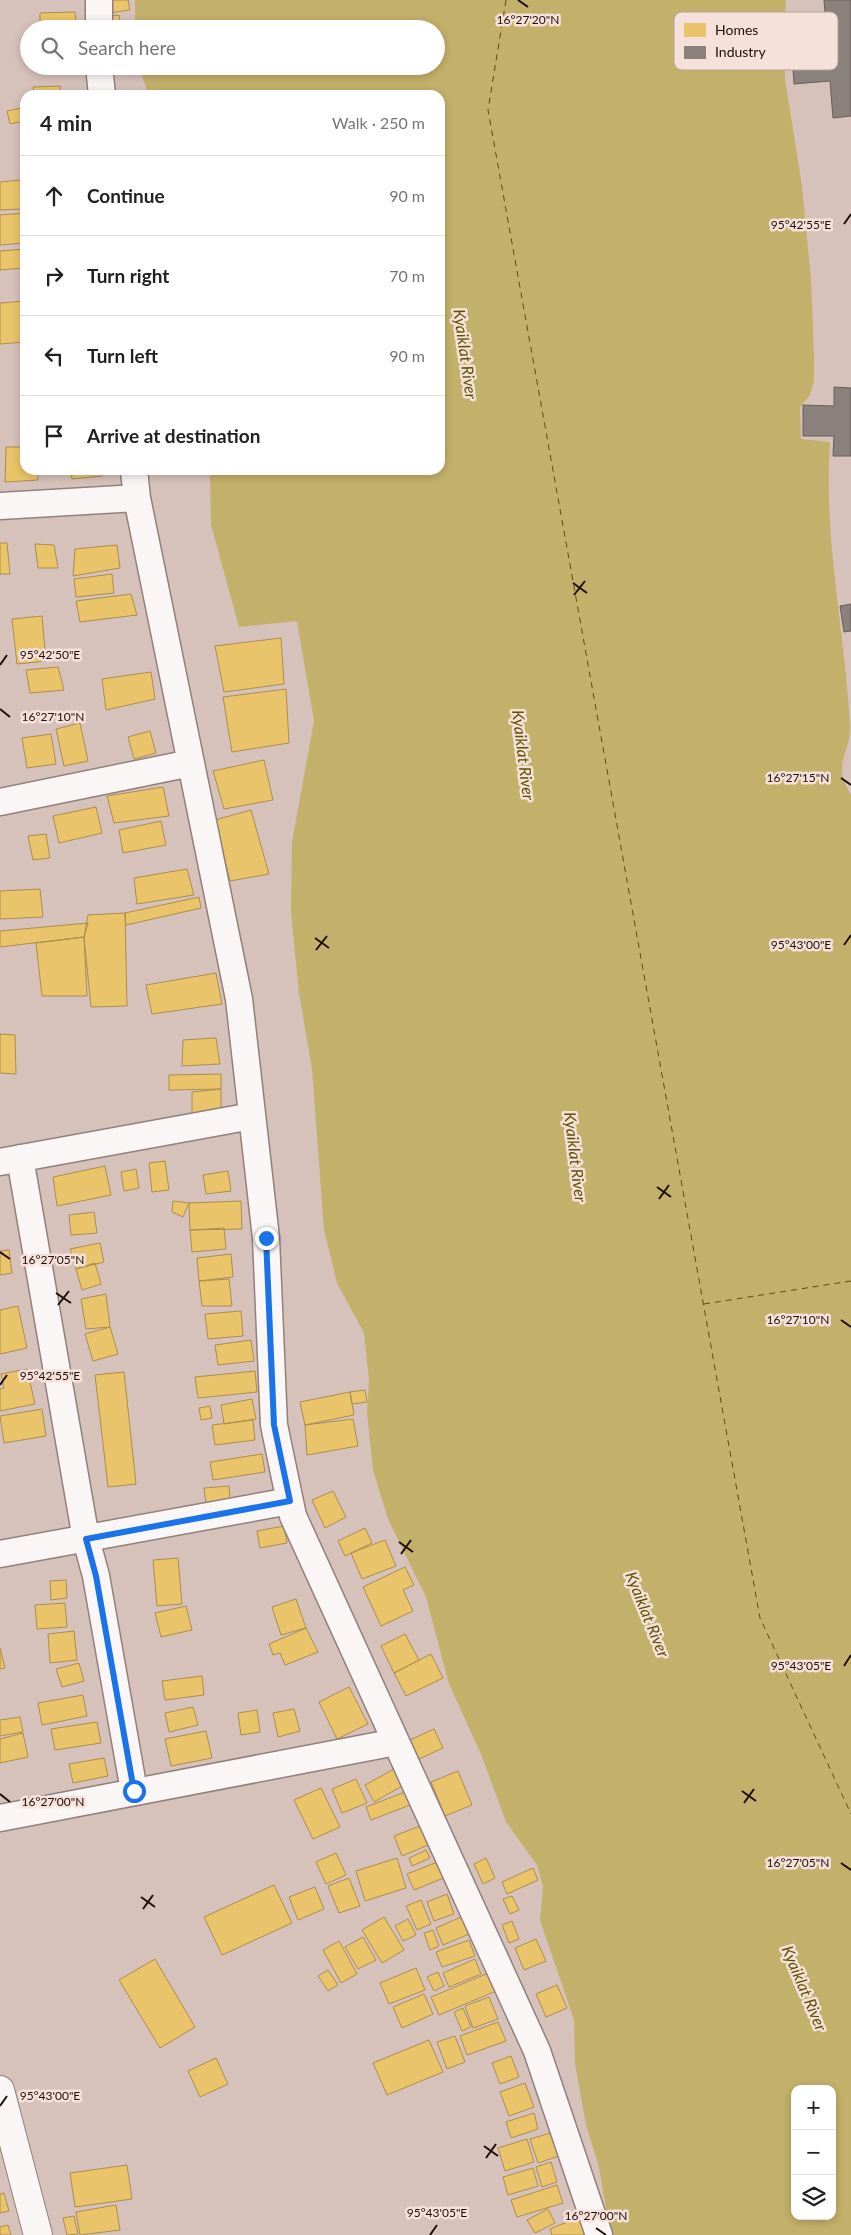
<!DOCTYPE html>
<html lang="en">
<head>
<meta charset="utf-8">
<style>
	:root { --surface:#fff; --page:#f2f2f2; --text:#202124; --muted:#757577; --line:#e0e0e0 }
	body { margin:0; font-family:Lato,sans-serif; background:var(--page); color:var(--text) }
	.controls { position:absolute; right:15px; bottom:15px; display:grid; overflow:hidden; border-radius:10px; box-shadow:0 2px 8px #0003 }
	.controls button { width:45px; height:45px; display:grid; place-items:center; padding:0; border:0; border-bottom:1px solid var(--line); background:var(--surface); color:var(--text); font:25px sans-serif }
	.stop { position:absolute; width:15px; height:15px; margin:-11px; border:4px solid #1a73e8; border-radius:50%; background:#fff }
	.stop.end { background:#1a73e8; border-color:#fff; box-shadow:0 1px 5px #0008 }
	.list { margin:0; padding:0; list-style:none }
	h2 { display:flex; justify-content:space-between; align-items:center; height:65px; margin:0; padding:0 20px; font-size:21px }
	h2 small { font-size:16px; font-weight:400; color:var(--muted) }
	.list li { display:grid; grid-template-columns:32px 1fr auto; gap:15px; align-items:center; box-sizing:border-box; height:80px; padding:0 20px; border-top:1px solid var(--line) }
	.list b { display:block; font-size:19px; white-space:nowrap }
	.list em { font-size:16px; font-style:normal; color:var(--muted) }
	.icon { flex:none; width:28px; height:28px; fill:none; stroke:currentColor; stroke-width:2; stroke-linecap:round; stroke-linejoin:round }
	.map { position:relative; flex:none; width:851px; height:2235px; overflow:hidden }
	.search { position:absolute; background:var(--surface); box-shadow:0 2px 8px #0003; left:20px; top:20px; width:425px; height:55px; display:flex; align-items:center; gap:12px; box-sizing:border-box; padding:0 18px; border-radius:28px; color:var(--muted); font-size:19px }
	.panel { position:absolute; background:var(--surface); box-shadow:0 2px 8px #0003; left:20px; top:90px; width:425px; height:385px; border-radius:15px }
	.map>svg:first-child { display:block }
	.water { fill:#c3b06a; fill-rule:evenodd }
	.homes { fill:#e9c46a; stroke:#ac8d4d }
	.industry { fill:#8a817c; stroke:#695e5a }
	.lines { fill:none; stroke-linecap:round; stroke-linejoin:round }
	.ferry { stroke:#5d5000; stroke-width:1; stroke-dasharray:6 5; stroke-linecap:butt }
	.minor-casing { stroke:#91807c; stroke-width:29 }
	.major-casing { stroke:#91807c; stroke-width:30 }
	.minor { stroke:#f9f6f5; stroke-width:26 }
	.major { stroke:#f9f6f5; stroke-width:28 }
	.route { stroke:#1a73e8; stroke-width:6 }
	.ticks { fill:none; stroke:#1c0e09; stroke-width:2 }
	.labels { text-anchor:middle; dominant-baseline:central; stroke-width:5; stroke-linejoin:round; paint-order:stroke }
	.water-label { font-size:16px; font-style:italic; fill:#5d5000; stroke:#f6e1da }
	.key { fill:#f6e1da; stroke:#b5a29b; stroke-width:1 }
	.key-label { font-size:14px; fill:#1c0e09 }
	.ticks-label { font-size:12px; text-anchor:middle; fill:#1c0e09; stroke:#f6e1da; stroke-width:5; stroke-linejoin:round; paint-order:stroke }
</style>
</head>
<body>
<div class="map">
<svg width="851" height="2235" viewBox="0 0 851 2235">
	<rect width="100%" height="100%" fill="#d7c1bb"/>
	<path class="water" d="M 135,0 L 786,0 L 784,27 L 785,79 L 802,186 L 811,279 L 814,357 L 814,380 L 810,395 L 800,407 L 801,439 L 830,442 C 823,538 845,631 850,726 C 851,755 831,762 851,795 L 851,2235 L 614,2235 L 606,2209 L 599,2167 L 586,2125 L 575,2064 L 574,2020 L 540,1920 L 543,1887 L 537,1865 L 506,1822 L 481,1754 L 449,1684 L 426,1597 L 388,1519 L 373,1470 L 367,1413 L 369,1380 L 364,1333 L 337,1283 L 324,1230 L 312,1069 L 299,993 L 291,912 L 292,842 L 314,721 L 297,621 L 239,627 L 211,525 L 210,470 L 440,470 L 440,95 L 149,95 L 138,66 L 436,66 L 436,29 L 135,29 ZM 795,2089 L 832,2089 L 832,2216 L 795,2216 Z"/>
	<path class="homes" d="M 102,0 L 128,0 L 130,10 L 109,13 Z
		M 75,12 L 77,29 L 40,29 L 40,13 Z
		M 119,15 L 121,29 L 105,29 L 103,17 Z
		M 60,86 L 60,95 L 34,95 L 33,87 Z
		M 21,108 L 24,121 L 10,124 L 7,111 Z
		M 21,180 L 23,209 L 0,210 L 0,182 Z
		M 25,213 L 25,243 L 0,245 L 0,215 Z
		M 25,249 L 25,268 L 0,270 L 0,251 Z
		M 25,301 L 25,342 L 0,344 L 0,303 Z
		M 6,447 L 25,447 L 25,470 L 38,470 L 38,480 L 5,482 Z
		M 71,470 L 102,470 L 102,476 L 72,479 Z
		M 0,543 L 7,543 L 10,574 L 0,574 Z
		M 35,544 L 54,545 L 58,568 L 38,568 Z
		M 117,545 L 120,568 L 73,576 L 75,549 Z
		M 112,574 L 114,593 L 76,597 L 74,579 Z
		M 131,594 L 137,615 L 80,622 L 76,601 Z
		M 42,616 L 46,661 L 17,664 L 12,619 Z
		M 281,638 L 284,684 L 224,692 L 215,646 Z
		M 58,667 L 64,690 L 30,693 L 26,670 Z
		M 151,672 L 155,699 L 106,710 L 102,679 Z
		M 286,689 L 289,743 L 232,752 L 223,697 Z
		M 80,723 L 88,761 L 64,766 L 56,729 Z
		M 150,731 L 156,753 L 134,759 L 128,737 Z
		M 51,734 L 56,764 L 27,768 L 22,738 Z
		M 264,760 L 273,800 L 224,809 L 213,771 Z
		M 163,787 L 169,816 L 114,823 L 107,796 Z
		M 96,807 L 102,833 L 59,843 L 53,816 Z
		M 251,810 L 269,874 L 230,881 L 215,820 Z
		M 161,821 L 166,845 L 123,853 L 119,830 Z
		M 46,834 L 50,858 L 33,860 L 28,836 Z
		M 187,869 L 194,895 L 137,904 L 134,878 Z
		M 40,889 L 43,917 L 0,919 L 0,891 Z
		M 199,897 L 201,908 L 126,925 L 125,913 Z
		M 125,913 L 127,1006 L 91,1007 L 84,937 L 88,915 Z
		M 88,923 L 84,937 L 0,947 L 0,931 Z
		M 84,937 L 87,996 L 42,996 L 36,943 Z
		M 216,973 L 222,1004 L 152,1014 L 146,985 Z
		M 0,1034 L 15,1035 L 16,1074 L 0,1073 Z
		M 216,1038 L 220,1064 L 182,1066 L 183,1040 Z
		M 221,1074 L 221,1089 L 169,1090 L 169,1075 Z
		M 221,1089 L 221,1113 L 192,1114 L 192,1092 Z
		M 165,1161 L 169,1190 L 152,1192 L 149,1163 Z
		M 105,1166 L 111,1195 L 57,1206 L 53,1177 Z
		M 136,1169 L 139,1188 L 124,1191 L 121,1172 Z
		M 228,1171 L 231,1191 L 206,1194 L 203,1175 Z
		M 173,1201 L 189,1203 L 183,1217 L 172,1212 Z
		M 241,1201 L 242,1229 L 190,1230 L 189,1203 Z
		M 94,1212 L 97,1233 L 71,1235 L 69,1215 Z
		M 224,1228 L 226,1249 L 192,1252 L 190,1230 Z
		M 100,1243 L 104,1262 L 76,1269 L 70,1249 Z
		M 9,1250 L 12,1273 L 0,1275 L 0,1251 Z
		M 231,1254 L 233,1277 L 199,1281 L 197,1258 Z
		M 95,1263 L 101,1284 L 82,1290 L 76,1269 Z
		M 229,1279 L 232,1306 L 202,1306 L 199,1281 Z
		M 106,1294 L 110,1327 L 86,1329 L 81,1299 Z
		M 18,1306 L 27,1348 L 0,1354 L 0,1310 Z
		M 241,1311 L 243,1336 L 208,1339 L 205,1314 Z
		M 110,1327 L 118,1354 L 93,1361 L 85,1334 Z
		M 251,1340 L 254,1361 L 218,1365 L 215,1345 Z
		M 27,1369 L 35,1404 L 0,1411 L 0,1389 L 4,1388 L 1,1374 Z
		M 255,1371 L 257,1392 L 198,1398 L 195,1377 Z
		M 124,1372 L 136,1484 L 108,1487 L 95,1375 Z
		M 365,1390 L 367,1402 L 352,1404 L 350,1392 Z
		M 350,1392 L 354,1415 L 305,1425 L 300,1402 Z
		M 252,1399 L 256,1419 L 224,1424 L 221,1405 Z
		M 210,1406 L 212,1418 L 201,1420 L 199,1408 Z
		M 42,1409 L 46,1436 L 4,1443 L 0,1416 Z
		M 353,1419 L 358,1446 L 307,1455 L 305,1425 Z
		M 253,1420 L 255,1440 L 215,1445 L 212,1425 Z
		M 262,1454 L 265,1472 L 213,1480 L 210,1462 Z
		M 229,1486 L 230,1502 L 206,1504 L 204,1488 Z
		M 333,1491 L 346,1517 L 325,1528 L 312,1500 Z
		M 284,1526 L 287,1543 L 260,1548 L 257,1531 Z
		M 365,1528 L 372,1543 L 345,1556 L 338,1541 Z
		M 385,1540 L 396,1566 L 362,1579 L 351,1553 Z
		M 178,1558 L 182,1604 L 157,1606 L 153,1560 Z
		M 405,1567 L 414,1585 L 403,1590 L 413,1611 L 381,1626 L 363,1587 Z
		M 66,1580 L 67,1598 L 51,1600 L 50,1581 Z
		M 296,1599 L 306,1628 L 281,1635 L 272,1607 Z
		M 65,1603 L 67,1627 L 37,1629 L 35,1605 Z
		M 186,1606 L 192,1630 L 161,1637 L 155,1613 Z
		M 306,1628 L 318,1652 L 285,1665 L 280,1653 L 273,1655 L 269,1644 Z
		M 74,1631 L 77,1660 L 50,1663 L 48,1634 Z
		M 405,1634 L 419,1660 L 394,1673 L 381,1646 Z
		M 0,1648 L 5,1668 L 0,1669 Z
		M 431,1654 L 443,1678 L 406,1696 L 394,1673 Z
		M 79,1663 L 84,1681 L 62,1687 L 56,1669 Z
		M 202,1676 L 204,1695 L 165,1700 L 162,1681 Z
		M 349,1687 L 368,1724 L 337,1739 L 319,1702 Z
		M 83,1695 L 87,1716 L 42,1725 L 38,1703 Z
		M 193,1707 L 198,1725 L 169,1732 L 165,1713 Z
		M 294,1709 L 300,1731 L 278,1737 L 273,1713 Z
		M 257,1710 L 260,1732 L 241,1735 L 238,1713 Z
		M 20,1717 L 23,1732 L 0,1736 L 0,1720 Z
		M 97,1722 L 101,1743 L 55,1750 L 51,1729 Z
		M 434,1729 L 443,1748 L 419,1759 L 410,1740 Z
		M 206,1731 L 212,1758 L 171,1766 L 165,1739 Z
		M 23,1733 L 28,1757 L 0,1763 L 0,1739 Z
		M 104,1758 L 108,1776 L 73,1783 L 69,1764 Z
		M 394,1769 L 404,1785 L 374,1802 L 365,1785 Z
		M 458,1771 L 472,1805 L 445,1816 L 431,1782 Z
		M 356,1779 L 367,1803 L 342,1813 L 332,1789 Z
		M 321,1788 L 340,1827 L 313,1839 L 294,1800 Z
		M 405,1792 L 410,1805 L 371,1820 L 366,1807 Z
		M 420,1826 L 428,1845 L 402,1856 L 394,1836 Z
		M 426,1850 L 430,1858 L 412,1866 L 409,1858 Z
		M 336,1853 L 346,1875 L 326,1884 L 316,1862 Z
		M 397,1858 L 406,1888 L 365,1901 L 356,1871 Z
		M 486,1858 L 495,1878 L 483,1884 L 474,1864 Z
		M 440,1861 L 446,1877 L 414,1890 L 407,1874 Z
		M 533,1868 L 538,1880 L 507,1894 L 502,1882 Z
		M 349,1878 L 360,1906 L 339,1913 L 328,1886 Z
		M 274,1885 L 292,1923 L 222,1955 L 204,1917 Z
		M 315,1887 L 324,1909 L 298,1920 L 289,1897 Z
		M 447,1894 L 454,1914 L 434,1921 L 427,1902 Z
		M 512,1896 L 519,1910 L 510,1914 L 503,1899 Z
		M 421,1900 L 431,1924 L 417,1930 L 406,1906 Z
		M 384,1917 L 404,1950 L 382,1963 L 362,1930 Z
		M 461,1917 L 469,1934 L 443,1945 L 436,1928 Z
		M 408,1919 L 416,1935 L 403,1941 L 395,1926 Z
		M 512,1921 L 519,1939 L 509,1943 L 502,1925 Z
		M 433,1930 L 439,1946 L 430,1950 L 424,1933 Z
		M 363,1937 L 376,1960 L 358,1969 L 345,1947 Z
		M 536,1939 L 546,1961 L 524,1970 L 515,1948 Z
		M 469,1940 L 475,1956 L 442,1967 L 436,1952 Z
		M 339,1941 L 357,1974 L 341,1983 L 323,1950 Z
		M 155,1959 L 195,2027 L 160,2048 L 119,1980 Z
		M 475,1959 L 481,1974 L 449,1987 L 443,1973 Z
		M 416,1968 L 425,1990 L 389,2004 L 380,1983 Z
		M 328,1970 L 338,1985 L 328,1991 L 318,1976 Z
		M 493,1971 L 501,1989 L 439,2015 L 431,1997 Z
		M 438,1972 L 444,1986 L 434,1991 L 427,1977 Z
		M 557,1985 L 567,2008 L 546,2017 L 536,1994 Z
		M 424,1994 L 433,2014 L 402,2028 L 393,2007 Z
		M 489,1997 L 498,2019 L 473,2028 L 465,2006 Z
		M 463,2008 L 471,2027 L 462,2031 L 454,2012 Z
		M 498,2022 L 506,2041 L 467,2055 L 460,2036 Z
		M 455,2036 L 465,2062 L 447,2069 L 437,2042 Z
		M 429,2040 L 443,2072 L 387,2095 L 373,2063 Z
		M 511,2056 L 519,2077 L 500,2084 L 492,2063 Z
		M 216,2058 L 228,2084 L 200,2097 L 188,2071 Z
		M 525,2083 L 534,2107 L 509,2116 L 500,2092 Z
		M 534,2113 L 538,2129 L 511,2138 L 506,2122 Z
		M 554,2132 L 562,2155 L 538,2163 L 530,2139 Z
		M 527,2139 L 534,2162 L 505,2171 L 498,2148 Z
		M 551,2162 L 557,2182 L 542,2187 L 536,2167 Z
		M 127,2165 L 132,2199 L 75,2207 L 70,2173 Z
		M 533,2168 L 538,2186 L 508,2195 L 503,2177 Z
		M 557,2185 L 563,2203 L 517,2217 L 511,2200 Z
		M 4,2193 L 9,2211 L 0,2213 L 0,2194 Z
		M 116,2205 L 120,2230 L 80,2235 L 76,2212 Z
		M 548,2209 L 555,2223 L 535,2233 L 527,2220 Z
		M 74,2216 L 78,2234 L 67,2235 L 63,2218 Z
		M 582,2216 L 590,2235 L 552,2235 L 550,2229 Z
		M 8,2225 L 11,2235 L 0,2235 L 0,2227 Z"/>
	<path class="industry" d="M 824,0 L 851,0 L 851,116 L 833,118 L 830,81 L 794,84 L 790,27 L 826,25 Z
		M 834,387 L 851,388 L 851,456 L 833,456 L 834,436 L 803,436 L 803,405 L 834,406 Z
		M 851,604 L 851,631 L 844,632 L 840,606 Z"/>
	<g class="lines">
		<path class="ferry" d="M 506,0 L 488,110 L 760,1618 L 851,1814
			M 704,1304 L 851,1281"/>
		<g class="minor-casing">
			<path id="minor" d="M 99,29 L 99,0
				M 99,66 L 102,95
				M 134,470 L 137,498 L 239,999 L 266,1238 L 274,1425 L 293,1516 L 537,2051 L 599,2235
				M 0,506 L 137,498
				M 0,802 L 191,763
				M 20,1158 L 86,1539 L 96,1576 L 134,1791
				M 0,1162 L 252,1116
				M 0,1554 L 290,1501
				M 0,1818 L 396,1742"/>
		</g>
		<g class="major-casing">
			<path id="major" d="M 0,2090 L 38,2235"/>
		</g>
		<use href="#minor" class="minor"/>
		<use href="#major" class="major"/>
	</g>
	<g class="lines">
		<path class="route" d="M 134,1791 L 96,1576 L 86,1539 L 290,1501 L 274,1425 L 266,1238"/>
	</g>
	<path class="ticks" d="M 518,0 L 528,7M 844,224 L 851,214M 573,583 L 587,593M 574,595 L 585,581M 0,665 L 7,655M 0,709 L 10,717M 841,778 L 851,785M 315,938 L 329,948M 844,945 L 851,935M 316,950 L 327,936M 657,1187 L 671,1197M 659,1199 L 669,1185M 0,1252 L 10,1259M 56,1293 L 71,1303M 58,1305 L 69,1291M 841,1320 L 851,1327M 0,1385 L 7,1375M 399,1542 L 413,1552M 401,1554 L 411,1540M 844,1666 L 851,1655M 742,1791 L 756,1801M 0,1794 L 10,1802M 744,1803 L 754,1789M 841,1863 L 851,1870M 141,1897 L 155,1907M 143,1909 L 153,1895M 0,2106 L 7,2096M 484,2146 L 498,2156M 486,2158 L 496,2144M 596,2228 L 606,2235M 430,2235 L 437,2225"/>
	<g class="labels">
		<g class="water-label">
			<text transform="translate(466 354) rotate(82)">Kyaiklat River</text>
			<text transform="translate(524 755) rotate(83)">Kyaiklat River</text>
			<text transform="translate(576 1157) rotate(83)">Kyaiklat River</text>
			<text transform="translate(648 1614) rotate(68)">Kyaiklat River</text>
			<text transform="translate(805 1988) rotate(67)">Kyaiklat River</text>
		</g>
	</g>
	<rect x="674" y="12" width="164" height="58" rx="8" class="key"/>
	<rect x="684" y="23" width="22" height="14" fill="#e9c46a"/>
	<rect x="684" y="46" width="22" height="13" fill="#8a817c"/>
	<g class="key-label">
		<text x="715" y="35">Homes</text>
		<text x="715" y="57">Industry</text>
	</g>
	<g class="ticks-label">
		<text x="528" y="24">16°27'20"N</text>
		<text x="801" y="229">95°42'55"E</text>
		<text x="50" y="659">95°42'50"E</text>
		<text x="53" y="721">16°27'10"N</text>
		<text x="798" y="782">16°27'15"N</text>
		<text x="801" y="949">95°43'00"E</text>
		<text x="53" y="1264">16°27'05"N</text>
		<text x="798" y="1324">16°27'10"N</text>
		<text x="50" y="1380">95°42'55"E</text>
		<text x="801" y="1670">95°43'05"E</text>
		<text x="53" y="1806">16°27'00"N</text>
		<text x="798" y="1867">16°27'05"N</text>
		<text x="50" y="2100">95°43'00"E</text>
		<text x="437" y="2217">95°43'05"E</text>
		<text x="596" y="2220">16°27'00"N</text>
	</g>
</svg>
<div class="controls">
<button>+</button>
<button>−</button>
<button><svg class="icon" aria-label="layers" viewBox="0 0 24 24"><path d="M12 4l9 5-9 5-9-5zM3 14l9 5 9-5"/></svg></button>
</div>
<div class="stop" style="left:134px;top:1791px"></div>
<div class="stop end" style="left:266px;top:1238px"></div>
<div class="search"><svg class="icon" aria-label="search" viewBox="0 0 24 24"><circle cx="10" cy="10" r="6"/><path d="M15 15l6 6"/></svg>Search here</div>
<section class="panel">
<h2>4 min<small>Walk · 250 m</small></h2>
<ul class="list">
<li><svg class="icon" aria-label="ahead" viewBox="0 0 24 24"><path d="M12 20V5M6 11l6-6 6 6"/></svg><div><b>Continue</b></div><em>90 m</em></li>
<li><svg class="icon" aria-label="right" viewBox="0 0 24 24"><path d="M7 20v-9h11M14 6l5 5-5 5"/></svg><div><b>Turn right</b></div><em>70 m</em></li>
<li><svg class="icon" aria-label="left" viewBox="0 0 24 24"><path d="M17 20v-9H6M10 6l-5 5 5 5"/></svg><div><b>Turn left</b></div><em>90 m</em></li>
<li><svg class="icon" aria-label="arrive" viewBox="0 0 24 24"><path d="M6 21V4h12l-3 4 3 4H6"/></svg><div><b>Arrive at destination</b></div></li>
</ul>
</section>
</div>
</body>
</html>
